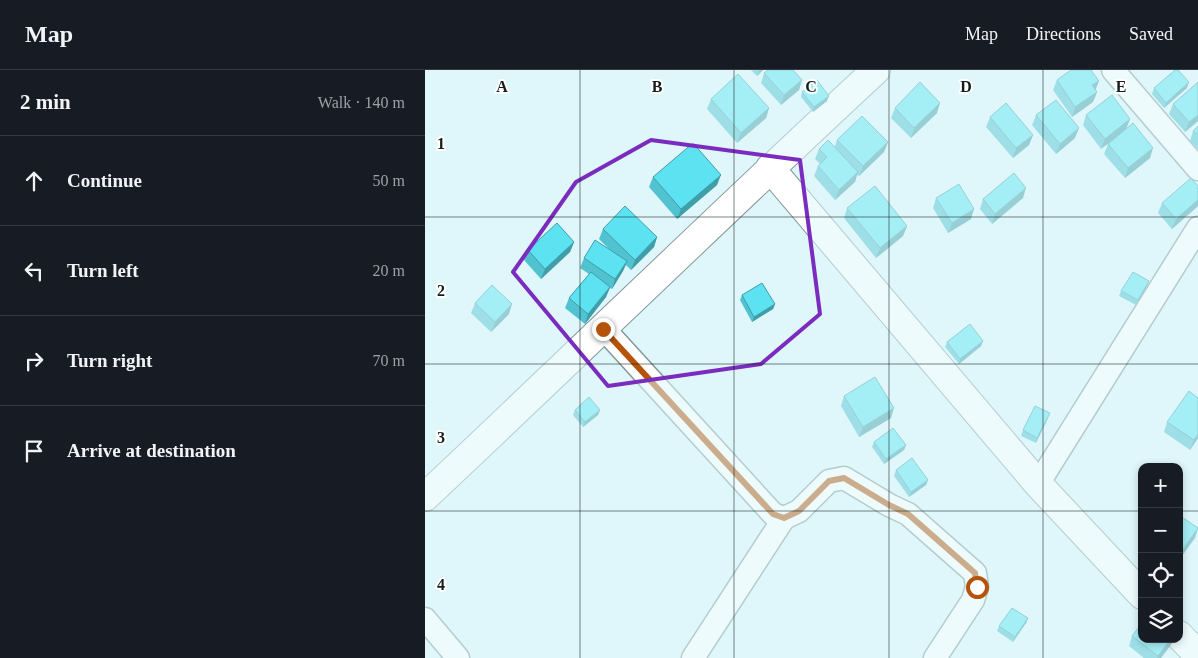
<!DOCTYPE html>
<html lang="en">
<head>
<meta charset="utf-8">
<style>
	:root { --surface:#171b24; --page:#242831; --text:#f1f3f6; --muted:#9ea1a6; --line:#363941 }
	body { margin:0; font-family:"Times New Roman",serif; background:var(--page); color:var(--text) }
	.controls { position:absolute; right:15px; bottom:15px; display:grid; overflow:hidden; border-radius:10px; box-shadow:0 2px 8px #0003 }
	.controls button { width:45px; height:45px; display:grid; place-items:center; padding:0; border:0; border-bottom:1px solid var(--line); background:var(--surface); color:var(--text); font:25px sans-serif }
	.stop { position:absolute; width:15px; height:15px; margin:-11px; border:4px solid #b45309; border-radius:50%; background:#fff }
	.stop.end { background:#b45309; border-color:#fff; box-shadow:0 1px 5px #0008 }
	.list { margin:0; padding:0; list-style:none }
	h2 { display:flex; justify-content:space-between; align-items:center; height:65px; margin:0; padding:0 20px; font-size:21px }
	h2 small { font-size:16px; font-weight:400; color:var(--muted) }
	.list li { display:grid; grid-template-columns:32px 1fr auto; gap:15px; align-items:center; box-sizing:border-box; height:90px; padding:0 20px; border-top:1px solid var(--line) }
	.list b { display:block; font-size:19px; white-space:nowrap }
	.list em { font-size:16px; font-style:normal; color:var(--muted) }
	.icon { flex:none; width:28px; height:28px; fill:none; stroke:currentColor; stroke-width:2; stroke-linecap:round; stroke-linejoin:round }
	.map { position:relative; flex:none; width:773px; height:588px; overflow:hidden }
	header { display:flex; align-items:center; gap:30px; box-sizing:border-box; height:70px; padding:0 25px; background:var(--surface); border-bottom:1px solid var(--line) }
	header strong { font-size:24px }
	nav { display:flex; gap:28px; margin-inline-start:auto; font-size:18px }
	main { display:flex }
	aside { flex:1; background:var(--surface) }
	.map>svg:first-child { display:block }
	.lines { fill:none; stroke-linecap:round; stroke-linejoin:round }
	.street-casing { stroke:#82989b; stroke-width:25 }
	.secondary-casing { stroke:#82989b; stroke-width:30 }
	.street { stroke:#fff; stroke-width:22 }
	.secondary { stroke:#fff; stroke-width:28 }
	.wall { fill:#50c2d0 }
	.shaded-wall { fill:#419ea9 }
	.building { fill:#5de2f2; stroke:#419ea9 }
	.route { stroke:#b45309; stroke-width:6 }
	.marked { fill:none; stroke:#7b2cbf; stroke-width:4; stroke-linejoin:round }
	.grid { fill:none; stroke:#141d1e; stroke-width:1; stroke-opacity:0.55 }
	.grid-label { font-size:16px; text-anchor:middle; font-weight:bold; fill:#141d1e; stroke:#fff; stroke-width:4; stroke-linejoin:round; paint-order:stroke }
</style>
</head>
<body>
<header>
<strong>Map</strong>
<nav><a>Map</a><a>Directions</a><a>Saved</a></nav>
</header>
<main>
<aside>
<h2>2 min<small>Walk · 140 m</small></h2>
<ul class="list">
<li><svg class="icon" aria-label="ahead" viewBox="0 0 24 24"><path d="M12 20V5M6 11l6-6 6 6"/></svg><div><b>Continue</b></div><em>50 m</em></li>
<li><svg class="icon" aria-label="left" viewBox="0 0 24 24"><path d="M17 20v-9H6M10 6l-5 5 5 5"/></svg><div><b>Turn left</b></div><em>20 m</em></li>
<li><svg class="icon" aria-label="right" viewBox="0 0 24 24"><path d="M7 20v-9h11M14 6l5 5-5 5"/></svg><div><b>Turn right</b></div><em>70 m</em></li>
<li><svg class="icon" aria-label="arrive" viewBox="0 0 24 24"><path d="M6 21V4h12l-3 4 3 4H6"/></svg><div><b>Arrive at destination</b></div></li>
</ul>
</aside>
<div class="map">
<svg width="773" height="588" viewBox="0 0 773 588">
	<rect width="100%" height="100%" fill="#dff7fa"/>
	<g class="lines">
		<g class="street-casing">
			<path id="street" d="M 688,0 L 773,99
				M 179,259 L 348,444 L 359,448 L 374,441 L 404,411 L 419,408 L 464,435 L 483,444 L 550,503 L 552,517 L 548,530 L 510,588
				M 613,414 L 773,158
				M 0,549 L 33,588
				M 268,588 L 359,448"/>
		</g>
		<g class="secondary-casing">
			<path id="secondary" d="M 345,98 L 613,414 L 717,525
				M 0,427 C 151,285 299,141 451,0
				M 754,565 L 773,585"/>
		</g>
		<use href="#street" class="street"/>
		<use href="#secondary" class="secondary"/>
	</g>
	<path class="wall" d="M 326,0 L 338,0 L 332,6 Z
		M 339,3 L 377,10 L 374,20 L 356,35 L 336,13 Z
		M 632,10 L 670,20 L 672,22 L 668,32 L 647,47 L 628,20 Z
		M 729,18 L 762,18 L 739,38 L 727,24 Z
		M 377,22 L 402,31 L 388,42 L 376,27 Z
		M 286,29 L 344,38 L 341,48 L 312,73 L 282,39 Z
		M 748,34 L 773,51 L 760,62 L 744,44 Z
		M 470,38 L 512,43 L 486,68 L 466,48 Z
		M 611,45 L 650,68 L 631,84 L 607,55 Z
		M 661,45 L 705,49 L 701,59 L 725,88 L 700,108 L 679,84 L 683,74 L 688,70 L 676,79 L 658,55 Z
		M 565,47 L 608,65 L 604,75 L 588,88 L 561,57 Z
		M 773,56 L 773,79 L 765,71 L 768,61 Z
		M 412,70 L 463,72 L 459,82 L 434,106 L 432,105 L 430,112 L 410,130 L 389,106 L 393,96 L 395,94 L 390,89 L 394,79 L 410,76 Z
		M 228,107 L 292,115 L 252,149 L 224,117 Z
		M 773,116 L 773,136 L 747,159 L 733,143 L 737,133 Z
		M 511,128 L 546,149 L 523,163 L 508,138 Z
		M 598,128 L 567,154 L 555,139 L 558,129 Z
		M 422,138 L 482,156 L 478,166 L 451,188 L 419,148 Z
		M 178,159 L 232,167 L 229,177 L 206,200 L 201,195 L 198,201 L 187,219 L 185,218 L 181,227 L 160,254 L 140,238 L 144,228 L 164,204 L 155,198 L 159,188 L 184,179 L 174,169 Z
		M 149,172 L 145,182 L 116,209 L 99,190 L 103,180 Z
		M 722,216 L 711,235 L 694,226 L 696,221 Z
		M 317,225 L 350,234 L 348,239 L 327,252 L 315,230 Z
		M 50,233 L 84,244 L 66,262 L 46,243 Z
		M 522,272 L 556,276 L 534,294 L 520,277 Z
		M 419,326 L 466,348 L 434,367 L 416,336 Z
		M 150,340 L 175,340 L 173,345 L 158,357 L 148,345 Z
		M 623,348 L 611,373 L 596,366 L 598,360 Z
		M 742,352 L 773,368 L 765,380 L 739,362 Z
		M 449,372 L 481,375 L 479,380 L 459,394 L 447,377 Z
		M 471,400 L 503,410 L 501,415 L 484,427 L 469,406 Z
		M 603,548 L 601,553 L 588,572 L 572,561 L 574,556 Z
		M 707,566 L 717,569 L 749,569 L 747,573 L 736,588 L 719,588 L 704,576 Z"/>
	<path class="shaded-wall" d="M 334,0 L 338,0 L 332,6 Z
		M 377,10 L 374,20 L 356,35 L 359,25 Z
		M 674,11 L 670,21 L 667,15 Z
		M 764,12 L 762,18 L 739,38 L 741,33 Z
		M 672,22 L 668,32 L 647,47 L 650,37 Z
		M 404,26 L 402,31 L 388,42 L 389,37 Z
		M 515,33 L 512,43 L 486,68 L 489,58 Z
		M 344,38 L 341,48 L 312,73 L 316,63 Z
		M 773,45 L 773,51 L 760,62 L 764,52 Z
		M 705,49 L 701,59 L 676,79 L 680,69 Z
		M 654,58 L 650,68 L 631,84 L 635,74 Z
		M 608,65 L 604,75 L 588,88 L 591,78 Z
		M 463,72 L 459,82 L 434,106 L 438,96 Z
		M 728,78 L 725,88 L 700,108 L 703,98 Z
		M 433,102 L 430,112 L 410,130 L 414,120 Z
		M 296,105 L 292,115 L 252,149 L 256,139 Z
		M 601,118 L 598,128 L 567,154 L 570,144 Z
		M 773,130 L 773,136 L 747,159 L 751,149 Z
		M 549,139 L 546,149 L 523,163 L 527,153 Z
		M 482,156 L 478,166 L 451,188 L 455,178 Z
		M 232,167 L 229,177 L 206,200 L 210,190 Z
		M 149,172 L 145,182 L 116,209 L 120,199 Z
		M 202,191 L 198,201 L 187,219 L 190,209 Z
		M 724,211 L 722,216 L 711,235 L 713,230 Z
		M 185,217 L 181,227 L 160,254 L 163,244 Z
		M 87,234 L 84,244 L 66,262 L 70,252 Z
		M 350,234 L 348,239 L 327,252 L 329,247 Z
		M 558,271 L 556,276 L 534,294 L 535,289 Z
		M 469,338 L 466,348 L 434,367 L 438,357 Z
		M 175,340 L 173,345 L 158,357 L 160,352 Z
		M 625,343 L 623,348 L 611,373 L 612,368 Z
		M 773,364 L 773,368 L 765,380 L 769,370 Z
		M 481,375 L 479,380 L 459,394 L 461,389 Z
		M 503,410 L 501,415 L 484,427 L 486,422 Z
		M 773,458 L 770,468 L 754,490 L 754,485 Z
		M 603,548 L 601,553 L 588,572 L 590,567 Z
		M 746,569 L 749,569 L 747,573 L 736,588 L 732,588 L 733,586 Z"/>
	<path class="building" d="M 343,0 L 368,0 L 377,10 L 359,25 L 339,3 Z
		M 646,0 L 666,0 L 674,11 L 667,15 L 672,22 L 650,37 L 632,10 Z
		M 750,0 L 753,0 L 764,12 L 741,33 L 729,18 Z
		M 313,4 L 344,38 L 316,63 L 286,29 Z
		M 392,10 L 404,26 L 389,37 L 377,22 Z
		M 495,12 L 515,33 L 489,58 L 470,38 Z
		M 773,12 L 773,45 L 764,52 L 748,34 Z
		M 687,25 L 705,49 L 680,69 L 661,45 Z
		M 631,30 L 654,58 L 635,74 L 611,45 Z
		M 581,33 L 608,65 L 591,78 L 565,47 Z
		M 437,46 L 463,72 L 438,96 L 412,70 Z
		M 708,53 L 728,78 L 703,98 L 683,74 Z
		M 773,56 L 773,65 L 768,61 Z
		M 403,70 L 433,102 L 414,120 L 393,96 L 402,87 L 394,79 Z
		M 268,73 L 296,105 L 256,139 L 228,107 Z
		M 589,103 L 601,118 L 570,144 L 558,129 Z
		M 766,108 L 773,116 L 773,130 L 751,149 L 737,133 Z
		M 534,114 L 549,139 L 527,153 L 511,128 Z
		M 450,116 L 482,156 L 455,178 L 422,138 Z
		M 200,136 L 232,167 L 210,190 L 178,159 Z
		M 132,153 L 149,172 L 120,199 L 103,180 Z
		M 170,170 L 202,191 L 190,209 L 159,188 Z
		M 166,202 L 185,217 L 163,244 L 144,228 Z
		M 708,202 L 724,211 L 713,230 L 696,221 Z
		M 337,213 L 350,234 L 329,247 L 317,225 Z
		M 67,215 L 87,234 L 70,252 L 50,233 Z
		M 545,254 L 558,271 L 535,289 L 522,272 Z
		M 450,307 L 469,338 L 438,357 L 419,326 Z
		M 764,321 L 773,328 L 773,364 L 769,370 L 742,352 Z
		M 164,327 L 175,340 L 160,352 L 150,340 Z
		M 610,336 L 625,343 L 612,368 L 598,360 Z
		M 468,358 L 481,375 L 461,389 L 449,372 Z
		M 487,388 L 503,410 L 486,422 L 471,400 Z
		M 754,445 L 773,458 L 754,485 Z
		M 587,538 L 603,548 L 590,567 L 574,556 Z
		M 717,553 L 717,569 L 746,569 L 733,586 L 707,566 Z"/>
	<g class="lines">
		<path class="route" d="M 178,259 L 348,444 L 359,448 L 374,441 L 404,411 L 419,408 L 464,435 L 483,444 L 550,503 L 552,517"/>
	</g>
	<path d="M0 0H773V588H0ZM 226,70 L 375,90 L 395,244 L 336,294 L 183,316 L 88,202 L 151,112 Z" fill="#dff7fa" fill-opacity=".55" fill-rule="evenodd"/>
	<path class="marked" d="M 226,70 L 375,90 L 395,244 L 336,294 L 183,316 L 88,202 L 151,112 Z"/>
	<path class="grid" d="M 155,0 L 155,588M 309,0 L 309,588M 464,0 L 464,588M 618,0 L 618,588M 0,147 L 773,147M 0,294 L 773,294M 0,441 L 717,441M 754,441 L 773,441"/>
	<g class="grid-label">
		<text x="77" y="22">A</text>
		<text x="232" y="22">B</text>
		<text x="386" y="22">C</text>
		<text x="541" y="22">D</text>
		<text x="696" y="22">E</text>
		<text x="16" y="79">1</text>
		<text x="16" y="226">2</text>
		<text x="16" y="373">3</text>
		<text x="16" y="520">4</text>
	</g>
</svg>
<div class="controls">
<button>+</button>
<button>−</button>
<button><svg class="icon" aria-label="locate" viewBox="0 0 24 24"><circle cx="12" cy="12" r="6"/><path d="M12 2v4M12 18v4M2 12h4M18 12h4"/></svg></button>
<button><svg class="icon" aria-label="layers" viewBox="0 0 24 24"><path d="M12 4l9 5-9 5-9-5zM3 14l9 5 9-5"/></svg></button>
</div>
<div class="stop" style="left:552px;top:517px"></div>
<div class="stop end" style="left:178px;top:259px"></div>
</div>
</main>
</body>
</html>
